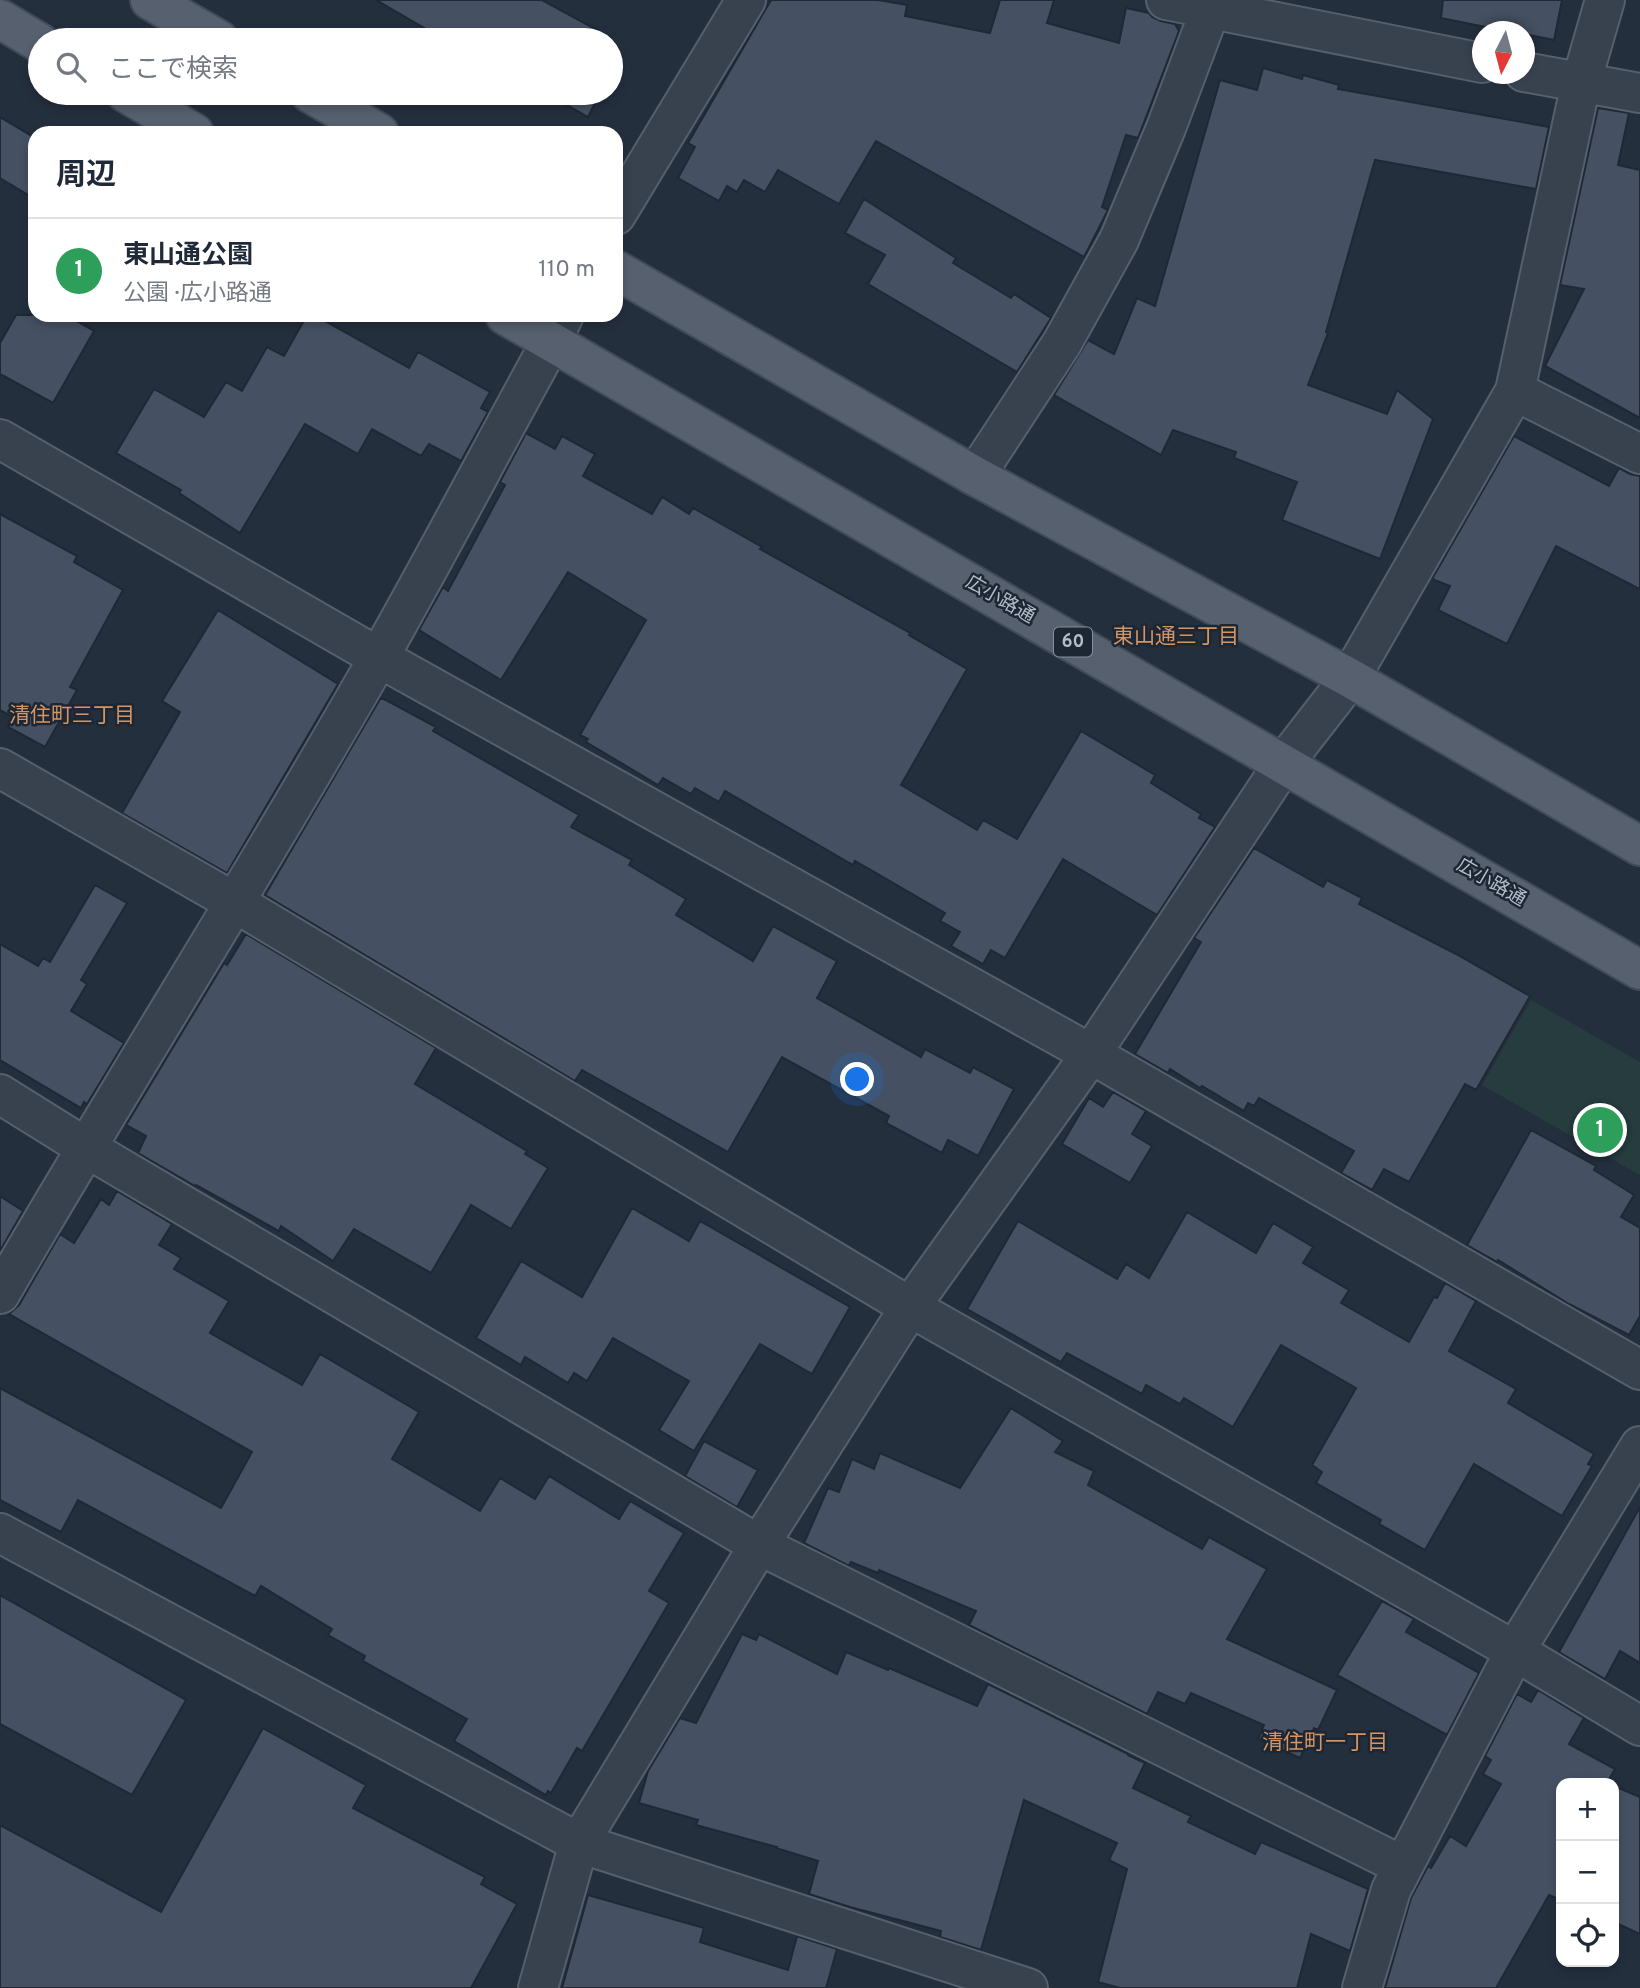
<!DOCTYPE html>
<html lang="ja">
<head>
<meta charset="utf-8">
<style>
	:root { --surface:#fff; --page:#f2f2f3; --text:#1f2937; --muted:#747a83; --line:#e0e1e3; --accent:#ea580c }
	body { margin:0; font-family:Overpass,"Noto Sans JP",sans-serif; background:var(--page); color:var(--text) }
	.controls { position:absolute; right:21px; bottom:21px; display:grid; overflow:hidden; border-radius:14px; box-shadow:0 4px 10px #0003 }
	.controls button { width:63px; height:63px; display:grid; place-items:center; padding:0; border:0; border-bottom:2px solid var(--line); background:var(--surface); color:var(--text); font:35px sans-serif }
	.compass { position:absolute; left:1472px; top:21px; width:63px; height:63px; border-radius:50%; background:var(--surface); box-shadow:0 4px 10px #0003; rotate:186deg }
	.you { position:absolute; left:858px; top:1080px; width:24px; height:24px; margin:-18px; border:5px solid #fff; border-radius:50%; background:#1a73e8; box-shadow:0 0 0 10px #1a73e833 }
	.badge { display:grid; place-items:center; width:46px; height:46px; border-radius:50%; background:var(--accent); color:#fff; font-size:23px; font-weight:700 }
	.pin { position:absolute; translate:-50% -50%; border:4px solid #fff; box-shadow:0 2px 7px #0006 }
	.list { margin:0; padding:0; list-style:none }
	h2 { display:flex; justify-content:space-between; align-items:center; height:91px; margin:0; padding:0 28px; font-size:30px }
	h2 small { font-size:23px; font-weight:400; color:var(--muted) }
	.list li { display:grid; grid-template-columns:46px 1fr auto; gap:21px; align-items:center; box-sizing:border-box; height:105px; padding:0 28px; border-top:2px solid var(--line) }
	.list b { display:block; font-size:26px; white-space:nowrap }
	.list p { margin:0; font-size:23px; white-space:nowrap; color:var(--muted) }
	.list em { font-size:23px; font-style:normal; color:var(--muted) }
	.icon { flex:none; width:38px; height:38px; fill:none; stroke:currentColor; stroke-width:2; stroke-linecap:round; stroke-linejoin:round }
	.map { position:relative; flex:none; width:1640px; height:1988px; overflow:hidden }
	.search { position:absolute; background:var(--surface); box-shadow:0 4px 10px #0003; left:28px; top:28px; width:595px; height:77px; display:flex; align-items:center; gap:18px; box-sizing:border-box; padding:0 24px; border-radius:38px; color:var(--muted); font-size:26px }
	.panel { position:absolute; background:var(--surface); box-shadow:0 4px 10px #0003; left:28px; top:126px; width:595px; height:196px; border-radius:21px }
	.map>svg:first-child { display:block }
	.green { fill:#263c3f }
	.building { fill:#455162; stroke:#1f2835; stroke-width:2 }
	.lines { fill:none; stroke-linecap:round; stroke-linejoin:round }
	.street-casing { stroke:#565f6c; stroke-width:42 }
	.primary-casing { stroke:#414a57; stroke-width:42 }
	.street { stroke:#38414e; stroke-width:38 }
	.primary { stroke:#56606e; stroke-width:38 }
	.labels { text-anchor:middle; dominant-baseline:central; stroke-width:5; stroke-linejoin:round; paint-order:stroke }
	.shield { fill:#1d2633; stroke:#878f9c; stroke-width:2 }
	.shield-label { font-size:18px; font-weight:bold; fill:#b4bcc9 }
	.street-label { font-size:19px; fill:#b4bcc9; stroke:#1d2633 }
	.neighbourhood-label { font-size:21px; fill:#d59563; stroke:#1d2633 }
</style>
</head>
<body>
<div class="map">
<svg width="1640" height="1988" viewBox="0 0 1640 1988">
	<rect width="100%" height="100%" fill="#242f3e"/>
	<path class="green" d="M 1531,1000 L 1640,1062 L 1640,1175 L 1482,1085 Z"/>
	<path class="building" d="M 376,0 L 542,0 L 599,31 L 601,40 L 445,40 Z
		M 771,0 L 878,0 L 907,5 L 905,16 L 990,33 L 1000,0 L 1054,0 L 1047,23 L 1119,43 L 1126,8 L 1149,13 L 1152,17 L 1161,21 L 1175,24 L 1179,31 L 1138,138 L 1126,135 L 1102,207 L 1108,210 L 1084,257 L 876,141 L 839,204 L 778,170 L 765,192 L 744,180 L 737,192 L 727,186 L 719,201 L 678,178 L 695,147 L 688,143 Z
		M 1443,0 L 1562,0 L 1554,40 L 1524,34 L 1524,32 L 1510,32 L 1441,18 Z
		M 1263,68 L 1302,79 L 1303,75 L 1339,85 L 1338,89 L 1549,127 L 1536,189 L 1375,160 L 1326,332 L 1328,333 L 1308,385 L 1387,414 L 1397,390 L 1433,419 L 1380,559 L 1282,520 L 1297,482 L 1234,458 L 1236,452 L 1173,430 L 1161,455 L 1054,395 L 1088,340 L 1114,354 L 1137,298 L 1155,306 L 1220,80 L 1257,90 Z
		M 546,93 L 600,93 L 588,117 Z
		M 1598,108 L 1629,113 L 1618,165 L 1640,170 L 1640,418 L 1545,366 L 1584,289 L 1560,285 Z
		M 0,117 L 35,138 L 35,199 L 0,178 Z
		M 864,199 L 956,258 L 953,263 L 1011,298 L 1014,294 L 1051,318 L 1017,372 L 868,284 L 885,255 L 845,233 Z
		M 16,315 L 66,315 L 94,331 L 53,403 L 0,374 L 0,343 Z
		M 307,315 L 314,315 L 409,368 L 418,352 L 490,392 L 481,408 L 488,412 L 461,461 L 429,444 L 421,456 L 372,429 L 358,454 L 305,424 L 240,533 L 179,493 L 181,490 L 116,453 L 154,389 L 204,417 L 226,382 L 242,391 L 267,347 L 284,356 Z
		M 526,433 L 555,449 L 562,436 L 595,454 L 583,476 L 652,514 L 662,497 L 689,514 L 693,508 L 762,547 L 760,549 L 910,633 L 909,635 L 967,669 L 901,785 L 977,830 L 983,820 L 1017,839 L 1081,731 L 1155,775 L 1151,783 L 1201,814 L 1199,818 L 1215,827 L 1157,915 L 1063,859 L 1005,958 L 991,950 L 983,964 L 951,946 L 960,932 L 940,921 L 945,913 L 855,861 L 853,865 L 725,791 L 719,802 L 695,788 L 691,794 L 663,778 L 658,785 L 586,742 L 588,739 L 580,735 L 646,620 L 568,572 L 501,680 L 419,630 L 443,587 L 448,591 L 505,485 L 500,482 Z
		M 1514,436 L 1609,486 L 1619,468 L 1630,474 L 1640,476 L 1640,589 L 1556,546 L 1507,644 L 1438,610 L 1450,586 L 1432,579 Z
		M 0,514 L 77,556 L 74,562 L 123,590 L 70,687 L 77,690 L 45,747 L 8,727 L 13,717 L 0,710 Z
		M 218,610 L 338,684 L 227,873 L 122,813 L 180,712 L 162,701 Z
		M 380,699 L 384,699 L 436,727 L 433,731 L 579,815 L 571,827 L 632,860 L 629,865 L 686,899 L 676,915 L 753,961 L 773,926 L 837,961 L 817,998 L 921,1057 L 925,1049 L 970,1073 L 973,1067 L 1014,1089 L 978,1156 L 948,1140 L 942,1153 L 886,1123 L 889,1116 L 782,1057 L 728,1152 L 582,1070 L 575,1081 L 265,895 Z
		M 1254,848 L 1323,887 L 1327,880 L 1362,898 L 1359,904 L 1456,954 L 1530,996 L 1476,1090 L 1465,1084 L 1409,1182 L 1384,1169 L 1372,1190 L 1341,1173 L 1354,1151 L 1259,1098 L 1254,1106 L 1248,1103 L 1244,1111 L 1202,1086 L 1200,1088 L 1170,1069 L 1168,1073 L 1135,1054 L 1201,942 L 1194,938 Z
		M 95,885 L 127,903 L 81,980 L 87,984 L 71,1011 L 124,1043 L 87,1104 L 84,1102 L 81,1108 L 0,1060 L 0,944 L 38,966 L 43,958 L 50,962 Z
		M 246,934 L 436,1048 L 415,1084 L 527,1151 L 525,1154 L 548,1168 L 511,1229 L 471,1205 L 431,1273 L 354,1229 L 333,1261 L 281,1226 L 279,1231 L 196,1185 L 195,1186 L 138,1153 L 146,1136 L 126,1125 L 224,963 L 227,965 Z
		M 1113,1092 L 1146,1111 L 1132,1134 L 1152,1146 L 1130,1183 L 1062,1144 L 1089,1098 L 1103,1107 Z
		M 1531,1130 L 1596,1166 L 1594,1170 L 1634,1195 L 1621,1217 L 1640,1228 L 1640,1316 L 1629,1335 L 1569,1304 L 1498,1260 L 1497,1262 L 1467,1245 Z
		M 117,1191 L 172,1224 L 159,1245 L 181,1258 L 174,1269 L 229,1301 L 210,1333 L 302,1385 L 320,1354 L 419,1412 L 392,1459 L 480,1511 L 500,1478 L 535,1499 L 549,1476 L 619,1519 L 630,1501 L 684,1533 L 649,1591 L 669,1603 L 582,1751 L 577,1748 L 551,1793 L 548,1791 L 546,1795 L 454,1741 L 467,1719 L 363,1661 L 365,1656 L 328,1635 L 332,1629 L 261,1586 L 255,1596 L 78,1500 L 61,1532 L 0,1500 L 0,1388 L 221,1508 L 252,1452 L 9,1314 L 19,1305 L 60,1234 L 74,1243 L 101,1199 L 109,1205 Z
		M 0,1196 L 23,1211 L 0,1251 Z
		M 632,1208 L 689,1241 L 700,1221 L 850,1307 L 812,1374 L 760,1344 L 694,1451 L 659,1430 L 689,1381 L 613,1338 L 587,1381 L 574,1373 L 568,1383 L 525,1357 L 521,1365 L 476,1338 L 521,1261 L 582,1297 Z
		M 1187,1212 L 1256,1253 L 1273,1223 L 1313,1247 L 1303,1263 L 1349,1290 L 1341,1303 L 1409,1342 L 1434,1297 L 1437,1298 L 1445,1283 L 1476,1301 L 1449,1351 L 1516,1389 L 1508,1403 L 1594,1454 L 1588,1464 L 1592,1466 L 1562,1516 L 1474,1464 L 1425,1550 L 1379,1524 L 1381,1520 L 1316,1483 L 1322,1472 L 1312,1465 L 1356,1388 L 1281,1345 L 1233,1427 L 1184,1398 L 1180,1404 L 1146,1385 L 1142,1394 L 1067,1353 L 1061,1362 L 967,1309 L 1018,1221 L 1117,1279 L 1126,1264 L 1149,1278 Z
		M 1011,1408 L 1063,1441 L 1055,1452 L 1094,1471 L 1088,1485 L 1202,1549 L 1209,1537 L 1267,1569 L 1227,1639 L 1337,1690 L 1318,1730 L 1314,1728 L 1300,1758 L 1258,1739 L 1264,1725 L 1191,1693 L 1185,1704 L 1158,1692 L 1147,1714 L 969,1625 L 976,1611 L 879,1570 L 878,1573 L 851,1562 L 849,1566 L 804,1543 L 828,1488 L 839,1492 L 852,1459 L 874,1469 L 880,1453 L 960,1488 Z
		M 704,1441 L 758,1470 L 737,1507 L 685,1476 Z
		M 1640,1507 L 1640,1663 L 1620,1651 L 1605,1679 L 1559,1652 Z
		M 0,1595 L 186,1700 L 132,1795 L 0,1724 Z
		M 1382,1601 L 1414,1619 L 1406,1632 L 1479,1673 L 1447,1735 L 1337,1675 Z
		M 742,1634 L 756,1640 L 759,1634 L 837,1674 L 846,1652 L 888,1670 L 889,1668 L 977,1706 L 988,1684 L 1128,1754 L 1128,1755 L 1145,1763 L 1133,1788 L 1191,1816 L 1188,1822 L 1255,1854 L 1261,1842 L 1368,1889 L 1350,1951 L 1311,1934 L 1297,1988 L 1120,1988 L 1098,1982 L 1127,1869 L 1109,1860 L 1117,1843 L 1024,1800 L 981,1950 L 940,1937 L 941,1931 L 850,1907 L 809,1894 L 818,1861 L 776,1848 L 777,1847 L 696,1825 L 698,1820 L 639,1803 L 648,1771 L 680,1718 L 696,1723 Z
		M 1538,1690 L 1584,1718 L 1569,1744 L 1615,1769 L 1607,1783 L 1561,1783 L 1561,1900 L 1549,1895 L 1496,1988 L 1385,1988 L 1411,1898 L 1428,1866 L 1431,1868 L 1450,1836 L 1466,1846 L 1501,1784 L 1483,1774 L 1491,1760 L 1485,1756 L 1517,1694 L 1531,1702 Z
		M 263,1728 L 366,1785 L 353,1808 L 485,1877 L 481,1884 L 517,1904 L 471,1988 L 0,1988 L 0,1825 L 161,1912 Z
		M 1614,1786 L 1640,1797 L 1640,1934 L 1614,1922 Z
		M 588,1895 L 704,1928 L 700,1942 L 788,1970 L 797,1936 L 837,1949 L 826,1988 L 562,1988 Z"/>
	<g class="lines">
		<g class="street-casing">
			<path id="street" d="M 1166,0 L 1482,63
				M 1524,72 L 1640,93
				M 616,215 L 746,0
				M 1515,391 L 1640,454
				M 0,439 L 378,657 L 1091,1054 L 1640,1370
				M 975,476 L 1062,343 L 1119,240 L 1166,128 L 1214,0
				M 0,768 L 234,902 L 910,1307 L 1515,1651 L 1640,1726
				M 0,1094 L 85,1147 L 759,1545 L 1403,1866
				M 0,1294 C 124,1080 257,872 379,657 C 438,553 493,447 551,342 L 564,315
				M 0,1533 L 579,1843 L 538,1988
				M 1028,1988 L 579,1843 L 759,1545 L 910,1307 L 1091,1054 L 1284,763 L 1350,678 L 1515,391 L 1581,83 L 1605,0
				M 1362,1988 L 1391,1890 L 1515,1651 L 1640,1446"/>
		</g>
		<g class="primary-casing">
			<path id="primary" d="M 150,0 L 219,40
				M 0,19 L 40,43
				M 126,93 L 194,133
				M 310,93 L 379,133
				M 616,270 L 975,476 L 1350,678 L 1640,846
				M 505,315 L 1640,970"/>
		</g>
		<use href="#street" class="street"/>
		<use href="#primary" class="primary"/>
	</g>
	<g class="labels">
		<rect class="shield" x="1054" y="627.5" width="38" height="29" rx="5"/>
		<g class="shield-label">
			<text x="1073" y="642">60</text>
		</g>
		<g class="street-label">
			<text transform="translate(1000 600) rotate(30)">広小路通</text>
			<text transform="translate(1491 883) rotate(30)">広小路通</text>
		</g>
		<g class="neighbourhood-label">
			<text x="1176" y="637">東山通三丁目</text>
			<text x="72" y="716">清住町三丁目</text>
			<text x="1325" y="1743">清住町一丁目</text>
		</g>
	</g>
</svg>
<div class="controls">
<button>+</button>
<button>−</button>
<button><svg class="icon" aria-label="locate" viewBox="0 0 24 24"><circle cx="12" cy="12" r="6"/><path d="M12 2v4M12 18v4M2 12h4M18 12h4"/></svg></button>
</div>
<svg class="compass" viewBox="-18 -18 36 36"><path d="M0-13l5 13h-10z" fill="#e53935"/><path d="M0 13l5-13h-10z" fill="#747a83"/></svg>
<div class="you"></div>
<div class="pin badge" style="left:1600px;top:1130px;background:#2e9e5b">1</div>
<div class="search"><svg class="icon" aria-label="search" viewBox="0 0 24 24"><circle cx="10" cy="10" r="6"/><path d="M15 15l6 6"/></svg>ここで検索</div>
<section class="panel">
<h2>周辺<small></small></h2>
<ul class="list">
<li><span class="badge" style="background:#2e9e5b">1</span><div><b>東山通公園</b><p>公園 · 広小路通</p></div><em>110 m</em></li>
</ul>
</section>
</div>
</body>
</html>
